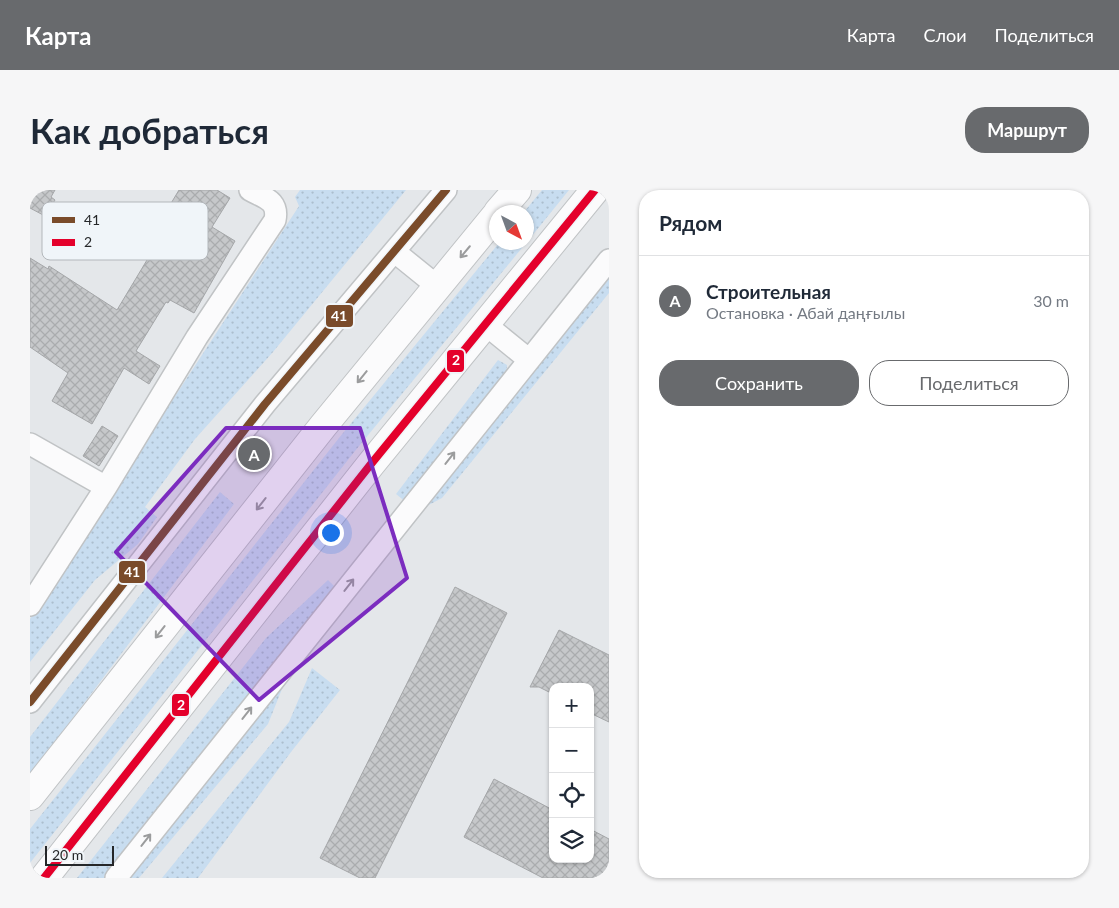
<!DOCTYPE html>
<html lang="ru">
<head>
<meta charset="utf-8">
<style>
	:root { --surface:#fff; --page:#f6f6f7; --text:#1f2937; --muted:#747a83; --line:#e0e1e3; --accent:#686a6d }
	body { margin:0; font-family:Lato,sans-serif; background:var(--page); color:var(--text) }
	.controls { position:absolute; right:15px; bottom:15px; display:grid; overflow:hidden; border-radius:10px; box-shadow:0 1px 4px #0004 }
	.controls button { width:45px; height:45px; display:grid; place-items:center; padding:0; border:0; border-bottom:1px solid var(--line); background:var(--surface); color:var(--text); font:25px sans-serif }
	.compass { position:absolute; left:459px; top:15px; width:45px; height:45px; border-radius:50%; background:var(--surface); box-shadow:0 1px 4px #0004; rotate:139deg }
	.scale { position:absolute; left:15px; bottom:12px; width:69px; box-sizing:border-box; padding-left:5px; border:2px solid #252729; border-top:0; font-size:14px; line-height:18px; white-space:nowrap; color:#252729; -webkit-text-stroke:4px #f0f5f9; paint-order:stroke }
	.you { position:absolute; left:300px; top:342px; width:18px; height:18px; margin:-12px; border:4px solid #fff; border-radius:50%; background:#1a73e8; box-shadow:0 0 0 8px #1a73e833 }
	.badge { display:grid; place-items:center; width:32px; height:32px; border-radius:50%; background:var(--accent); color:#fff; font-size:16px; font-weight:700 }
	.pin { position:absolute; translate:-50% -50%; border:2px solid #fff; box-shadow:0 1px 5px #0006 }
	.list { margin:0; padding:0; list-style:none }
	h2 { display:flex; justify-content:space-between; align-items:center; height:65px; margin:0; padding:0 20px; font-size:21px }
	h2 small { font-size:16px; font-weight:400; color:var(--muted) }
	.list li { display:grid; grid-template-columns:32px 1fr auto; gap:15px; align-items:center; box-sizing:border-box; height:90px; padding:0 20px; border-top:1px solid var(--line) }
	.list b { display:block; font-size:19px; white-space:nowrap }
	.list p { margin:0; font-size:16px; white-space:nowrap; color:var(--muted) }
	.list em { font-size:16px; font-style:normal; color:var(--muted) }
	.actions { display:flex; gap:10px; padding:15px 20px }
	.actions a { flex:1; padding:11px 0; border:1px solid var(--accent); border-radius:20px; text-align:center; font-size:18px; color:var(--accent) }
	.actions .main { background:var(--accent); color:#fff }
	.icon { flex:none; width:28px; height:28px; fill:none; stroke:currentColor; stroke-width:2; stroke-linecap:round; stroke-linejoin:round }
	.map { position:relative; flex:none; width:579px; height:688px; overflow:hidden; border-radius:20px }
	header { display:flex; align-items:center; gap:30px; box-sizing:border-box; height:70px; padding:0 25px; background:var(--accent); color:#fff }
	header strong { font-size:24px }
	nav { display:flex; gap:28px; margin-inline-start:auto; font-size:18px }
	.intro { display:flex; align-items:center; justify-content:space-between; box-sizing:border-box; height:120px; padding:0 30px }
	h1 { margin:0; font-size:35px }
	.button { padding:12px 22px; border-radius:20px; background:var(--accent); color:#fff; font-size:18px; font-weight:700 }
	main { display:flex; gap:30px; padding:0 30px }
	aside { flex:1; background:var(--surface); border-radius:20px; box-shadow:0 1px 4px #0004 }
	.map>svg:first-child { display:block }
	.grass { fill:url(#grass-dots) }
	.building { fill:url(#building-cross-hatch); stroke:#a4a6a8 }
	.lines { fill:none; stroke-linecap:round; stroke-linejoin:round }
	.street-casing { stroke:#c0c3c5; stroke-width:24 }
	.secondary-casing { stroke:#c0c3c5; stroke-width:30 }
	.street { stroke:#fbfbfc; stroke-width:21 }
	.secondary { stroke:#fbfbfc; stroke-width:28 }
	.bus-1-casing { stroke:#f0f5f9; stroke-width:11 }
	.bus-2-casing { stroke:#f0f5f9; stroke-width:11 }
	.bus-1 { stroke:#7a4b2a; stroke-width:8 }
	.bus-2 { stroke:#e4002b; stroke-width:8 }
	.oneway { stroke:#9b9c9d }
	.marked { fill:#7b2cbf; fill-opacity:0.2; stroke:#7b2cbf; stroke-width:4; stroke-linejoin:round }
	.key { fill:#f0f5f9; stroke:#b3b7bb; stroke-width:1 }
	.key-label { font-size:14px; fill:#252729 }
	.line-badge { stroke:#f0f5f9; stroke-width:2 }
	.badge-label { font-size:14px; text-anchor:middle; font-weight:bold; fill:#fff }
</style>
</head>
<body>
<header>
<strong>Карта</strong>
<nav><a>Карта</a><a>Слои</a><a>Поделиться</a></nav>
</header>
<div class="intro"><h1>Как добраться</h1><a class="button">Маршрут</a></div>
<main>
<div class="map">
<svg width="579" height="688" viewBox="0 0 579 688">
	<defs>
		<pattern id="grass-dots" width="8" height="8" patternUnits="userSpaceOnUse" patternTransform="scale(1.25)"><rect width="8" height="8" fill="#c8ddf0"/><path d="M2 2h.1M6 6h.1" fill="none" stroke="#acbece" stroke-width="1.8" stroke-linecap="round"/></pattern>
		<pattern id="building-cross-hatch" width="8" height="8" patternUnits="userSpaceOnUse" patternTransform="scale(1.25)"><rect width="8" height="8" fill="#c6c8ca"/><path d="M0 0l8 8M0 8l8-8" fill="none" stroke="#aaacae"/></pattern>
	</defs>
	<rect width="100%" height="100%" fill="#e4e7ea"/>
	<path class="grass" d="M 270,0 L 376,0 L 243,162 L 165,249 L 115,317 L 127,327 L 108,354 L 65,390 L 0,472 L 0,429 L 269,16 L 265,7 Z
		M 512,0 L 539,0 L 497,52 L 497,22 L 494,22 Z
		M 469,53 L 496,53 L 325,261 L 0,673 L 0,639 L 309,248 Z
		M 579,83 L 579,103 L 412,308 L 391,319 Z
		M 468,170 L 477,175 L 476,187 L 377,313 L 366,304 Z
		M 190,302 L 204,314 L 0,585 L 0,547 Z
		M 298,390 L 306,398 L 80,688 L 47,688 L 236,448 Z
		M 282,478 L 310,500 L 261,562 L 168,688 L 132,688 L 259,532 Z
		M 256,489 L 238,534 L 109,688 L 96,688 Z"/>
	<path class="building" d="M 0,0 L 25,0 L 21,7 L 25,10 L 15,26 L 0,18 Z
		M 149,0 L 187,0 L 200,8 L 182,37 L 205,51 L 164,123 L 140,110 L 138,113 L 136,112 L 106,161 L 130,176 L 119,194 L 94,178 L 62,234 L 22,211 L 38,183 L 0,157 L 0,68 L 18,79 L 19,76 L 87,120 L 141,30 L 134,25 Z
		M 72,236 L 88,246 L 69,276 L 53,266 Z
		M 425,397 L 477,423 L 345,688 L 330,688 L 290,668 Z
		M 529,440 L 579,465 L 579,532 L 560,523 L 560,497 L 523,497 L 523,504 L 509,497 L 500,497 Z
		M 464,589 L 523,620 L 523,669 L 560,669 L 560,639 L 579,649 L 579,688 L 513,688 L 434,647 Z"/>
	<g class="lines">
		<g class="street-casing">
			<path id="street" d="M 365,62 L 407,96
				M 455,134 L 498,169
				M 0,254 L 76,297
				M 0,415 L 76,297 L 167,147 L 245,30 C 249,10 234,8 220,0
				M 0,512 L 235,214 L 416,0
				M 86,688 L 579,70"/>
		</g>
		<g class="secondary-casing">
			<path id="secondary" d="M 468,22 L 487,0
				M 0,606 L 293,236 L 467,24
				M 14,688 L 341,274 L 565,0"/>
		</g>
		<use href="#street" class="street"/>
		<use href="#secondary" class="secondary"/>
		<g class="bus-1-casing">
			<path id="bus-1" d="M 0,512 L 235,214 L 416,0"/>
		</g>
		<g class="bus-2-casing">
			<path id="bus-2" d="M 14,688 L 341,274 L 565,0"/>
		</g>
		<use href="#bus-1" class="bus-1"/>
		<use href="#bus-2" class="bus-2"/>
	</g>
	<defs><path id="oneway-shaft" d="M-6 0H5M1.5-3L5.5 0L1.5 3" fill="none" stroke-width="1.6" stroke-linecap="round" stroke-linejoin="round" transform="scale(1.25)"/></defs>
	<g class="oneway">
		<use href="#oneway-shaft" transform="translate(435 62) rotate(130)"/>
		<use href="#oneway-shaft" transform="translate(332 187) rotate(129)"/>
		<use href="#oneway-shaft" transform="translate(420 268) rotate(-52)"/>
		<use href="#oneway-shaft" transform="translate(231 314) rotate(128)"/>
		<use href="#oneway-shaft" transform="translate(319 395) rotate(-52)"/>
		<use href="#oneway-shaft" transform="translate(130 442) rotate(128)"/>
		<use href="#oneway-shaft" transform="translate(217 523) rotate(-52)"/>
		<use href="#oneway-shaft" transform="translate(116 650) rotate(-52)"/>
	</g>
	<path class="marked" d="M 196,238 L 330,238 L 377,388 L 229,510 L 86,362 Z"/>
	<rect x="12" y="12" width="166" height="58" rx="8" class="key"/>
	<rect x="22" y="27" width="23" height="6" fill="#7a4b2a"/>
	<rect x="22" y="49" width="23" height="7" fill="#e4002b"/>
	<g class="key-label">
		<text x="54" y="35">41</text>
		<text x="54" y="57">2</text>
	</g>
	<g class="line-badge">
		<rect x="295" y="114" width="29" height="24" rx="5" fill="#7a4b2a"/>
		<rect x="416" y="159" width="19" height="24" rx="5" fill="#e4002b"/>
		<rect x="88" y="370" width="28" height="24" rx="5" fill="#7a4b2a"/>
		<rect x="141" y="503" width="19" height="24" rx="5" fill="#e4002b"/>
	</g>
	<g class="badge-label">
		<text x="309" y="131">41</text>
		<text x="426" y="175">2</text>
		<text x="102" y="387">41</text>
		<text x="151" y="520">2</text>
	</g>
</svg>
<div class="controls">
<button>+</button>
<button>−</button>
<button><svg class="icon" aria-label="locate" viewBox="0 0 24 24"><circle cx="12" cy="12" r="6"/><path d="M12 2v4M12 18v4M2 12h4M18 12h4"/></svg></button>
<button><svg class="icon" aria-label="layers" viewBox="0 0 24 24"><path d="M12 4l9 5-9 5-9-5zM3 14l9 5 9-5"/></svg></button>
</div>
<svg class="compass" viewBox="-18 -18 36 36"><path d="M0-13l5 13h-10z" fill="#e53935"/><path d="M0 13l5-13h-10z" fill="#747a83"/></svg>
<div class="scale">20 m</div>
<div class="you"></div>
<div class="pin badge" style="left:224px;top:264px">A</div>
</div>
<aside>
<h2>Рядом<small></small></h2>
<ul class="list">
<li><span class="badge">A</span><div><b>Строительная</b><p>Остановка · Абай даңғылы</p></div><em>30 m</em></li>
</ul>
<div class="actions"><a class="main">Сохранить</a><a>Поделиться</a></div>
</aside>
</main>
</body>
</html>
